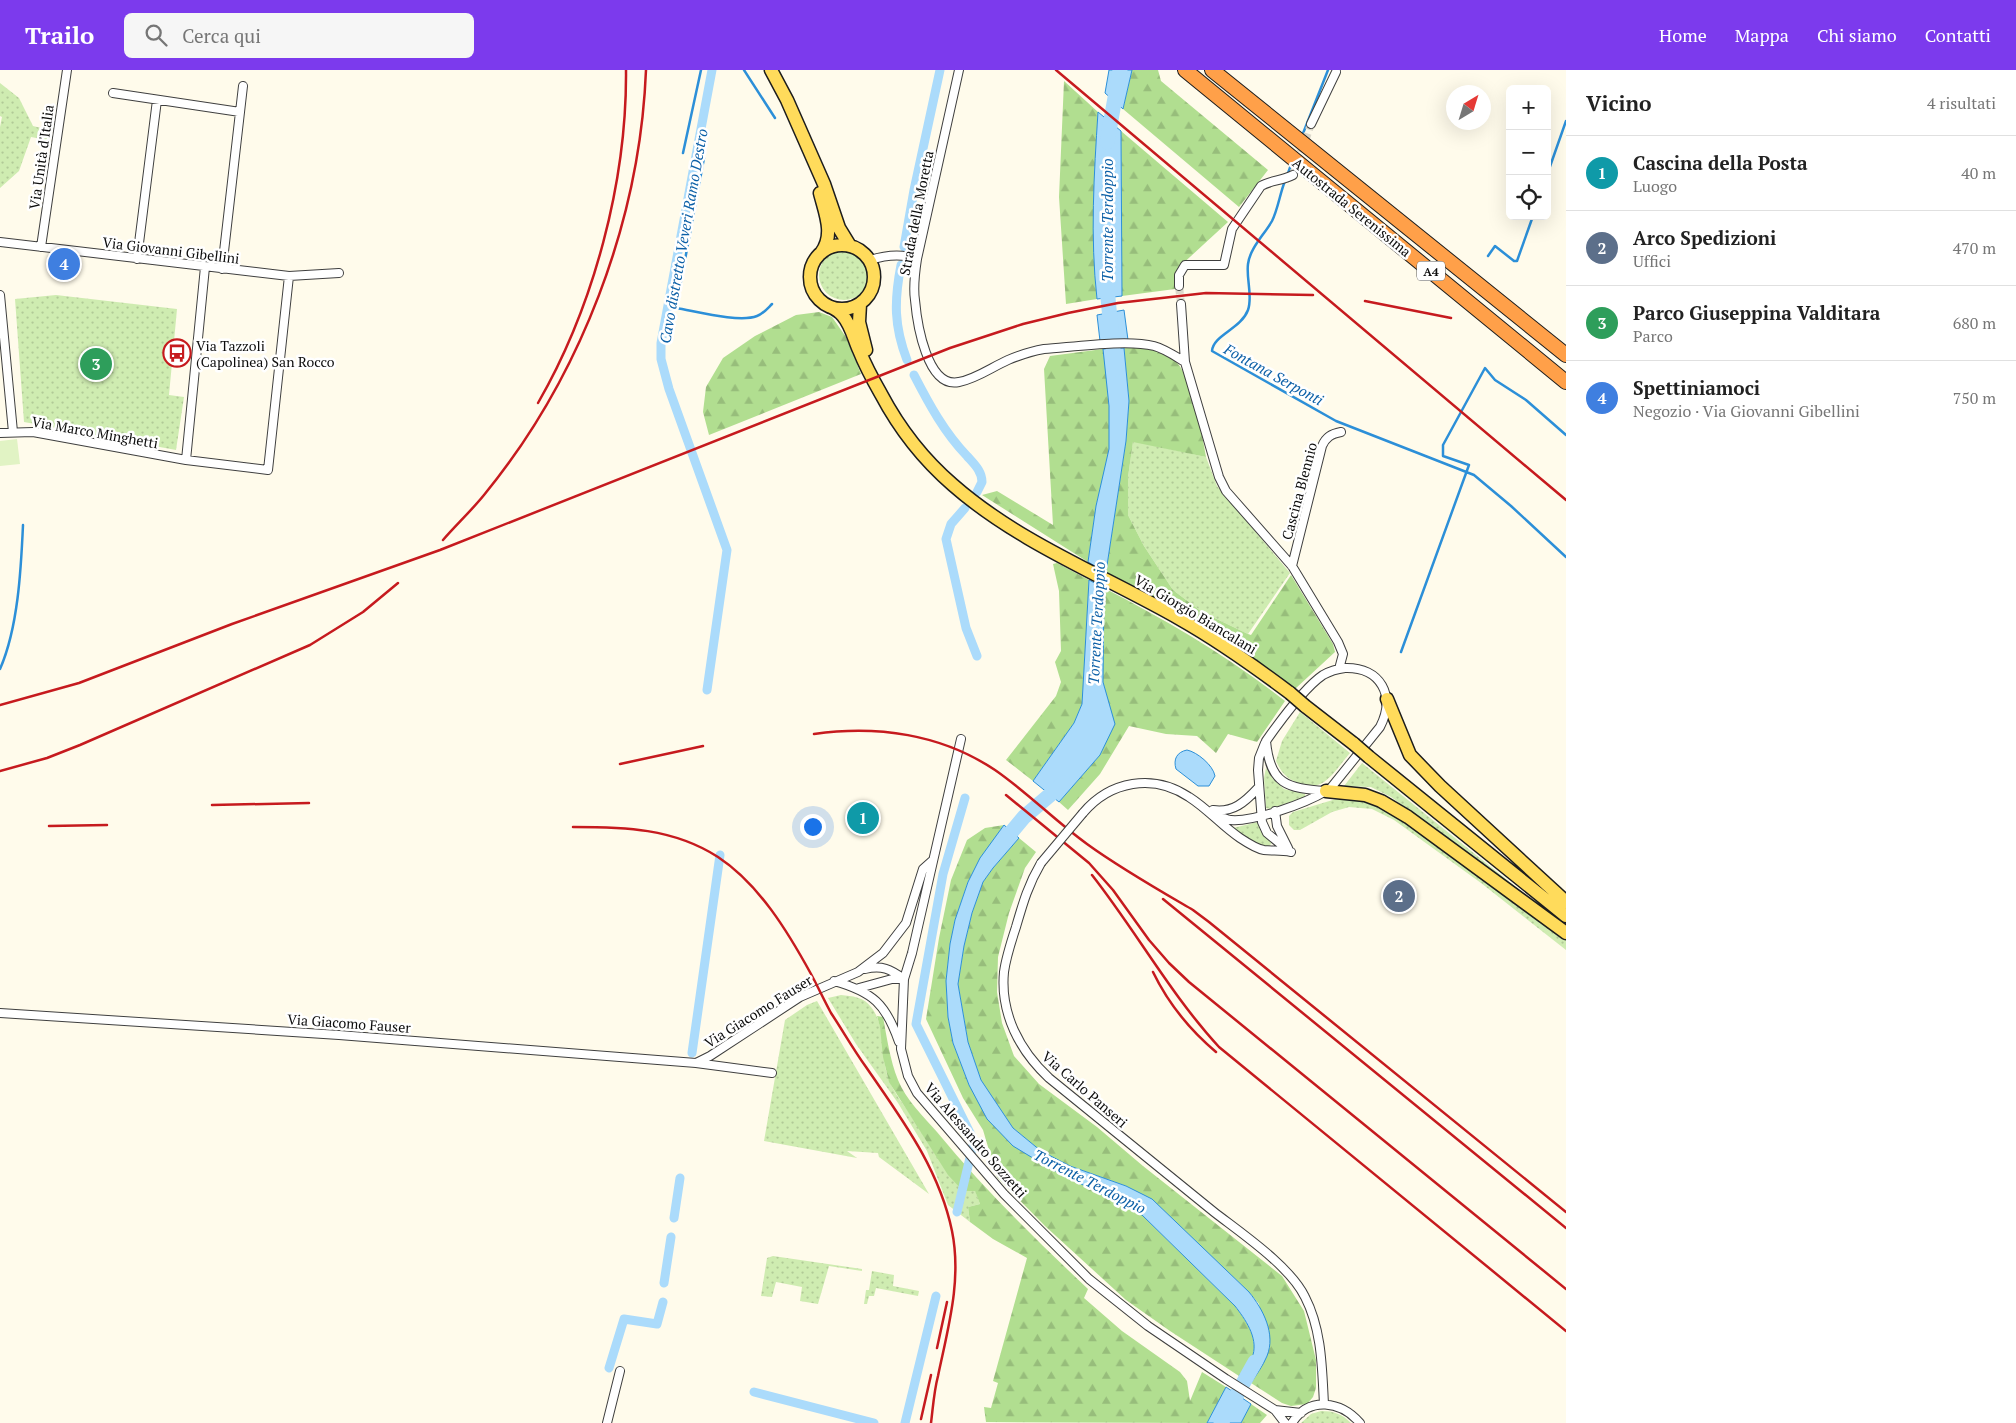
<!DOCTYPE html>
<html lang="it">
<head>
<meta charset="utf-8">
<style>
	:root { --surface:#fff; --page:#f6f6f6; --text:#222; --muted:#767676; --line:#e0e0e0; --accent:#7c3aed }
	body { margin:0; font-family:"PT Serif",serif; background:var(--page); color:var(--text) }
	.controls { position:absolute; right:15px; top:15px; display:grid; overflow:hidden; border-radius:8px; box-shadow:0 5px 20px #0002 }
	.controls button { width:45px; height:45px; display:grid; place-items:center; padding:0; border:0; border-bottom:1px solid var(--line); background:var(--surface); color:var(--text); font:25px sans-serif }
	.compass { position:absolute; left:1446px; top:15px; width:45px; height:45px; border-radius:50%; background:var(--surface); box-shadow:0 5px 20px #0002; rotate:38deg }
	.you { position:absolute; left:812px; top:756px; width:18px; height:18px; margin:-12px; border:4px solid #fff; border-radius:50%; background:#1a73e8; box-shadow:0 0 0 8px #1a73e833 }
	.badge { display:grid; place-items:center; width:32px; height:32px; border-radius:50%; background:var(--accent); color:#fff; font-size:16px; font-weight:700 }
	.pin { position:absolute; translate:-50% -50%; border:2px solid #fff; box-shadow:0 1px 5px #0006 }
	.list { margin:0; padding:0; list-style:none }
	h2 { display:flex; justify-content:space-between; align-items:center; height:65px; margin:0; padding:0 20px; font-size:21px }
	h2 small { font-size:16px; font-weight:400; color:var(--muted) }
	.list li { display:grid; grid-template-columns:32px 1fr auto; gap:15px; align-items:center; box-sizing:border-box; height:75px; padding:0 20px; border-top:1px solid var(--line) }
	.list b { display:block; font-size:19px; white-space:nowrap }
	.list p { margin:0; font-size:16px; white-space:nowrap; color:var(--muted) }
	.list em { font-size:16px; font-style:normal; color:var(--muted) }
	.icon { flex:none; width:28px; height:28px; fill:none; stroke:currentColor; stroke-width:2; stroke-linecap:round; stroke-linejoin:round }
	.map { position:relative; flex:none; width:1566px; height:1353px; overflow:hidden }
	header { display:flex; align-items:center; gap:30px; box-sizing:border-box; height:70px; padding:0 25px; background:var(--accent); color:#fff }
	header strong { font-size:24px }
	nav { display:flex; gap:28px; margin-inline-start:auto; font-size:18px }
	.search { width:350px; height:45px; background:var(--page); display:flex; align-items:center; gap:12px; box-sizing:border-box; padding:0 18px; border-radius:8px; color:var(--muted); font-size:19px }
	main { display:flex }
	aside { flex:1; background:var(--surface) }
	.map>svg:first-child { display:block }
	.grass { fill:url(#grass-dots) }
	.forest { fill:url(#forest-firs) }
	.pitch { fill:#e1f3c4 }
	.water { fill:#abdbfb; stroke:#2c8fd8 }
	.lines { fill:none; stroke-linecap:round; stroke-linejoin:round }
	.stream { stroke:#2c8fd8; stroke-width:2.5 }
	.canal { stroke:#abdbfb; stroke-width:9 }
	.river { stroke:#abdbfb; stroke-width:15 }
	.minor-tunnel { stroke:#dbd7ca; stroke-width:8; stroke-dasharray:8 4; stroke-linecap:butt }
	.minor-casing { stroke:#3f3f3f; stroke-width:10 }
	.primary-casing { stroke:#1d1d1d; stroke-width:15 }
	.motorway-casing { stroke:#1d1d1d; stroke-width:16 }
	.minor { stroke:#fff; stroke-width:8 }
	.primary { stroke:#ffdb5b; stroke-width:12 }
	.motorway { stroke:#ffa049; stroke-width:14 }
	.rail { stroke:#c61a1e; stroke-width:2.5 }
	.minor-bridge-casing { stroke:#3f3f3f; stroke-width:10; stroke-linecap:butt }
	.primary-bridge-casing { stroke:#1d1d1d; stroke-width:15; stroke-linecap:butt }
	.minor-bridge { stroke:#fff; stroke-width:8 }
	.primary-bridge { stroke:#ffdb5b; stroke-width:12 }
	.labels { text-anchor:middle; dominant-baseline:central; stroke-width:5; stroke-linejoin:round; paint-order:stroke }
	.shield { fill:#fff; stroke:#555; stroke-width:1 }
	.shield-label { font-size:12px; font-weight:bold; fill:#0c0c0c }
	.street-label { font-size:14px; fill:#0c0c0c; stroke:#fff }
	.poi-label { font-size:14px; fill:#0c0c0c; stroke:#fff; text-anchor:start }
	.water-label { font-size:15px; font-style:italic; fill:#0c60a7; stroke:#fff }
</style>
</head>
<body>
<header>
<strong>Trailo</strong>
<div class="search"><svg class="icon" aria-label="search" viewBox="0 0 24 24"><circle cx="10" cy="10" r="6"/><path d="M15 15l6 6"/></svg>Cerca qui</div>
<nav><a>Home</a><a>Mappa</a><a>Chi siamo</a><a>Contatti</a></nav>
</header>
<main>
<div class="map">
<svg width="1566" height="1353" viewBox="0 0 1566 1353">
	<defs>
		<pattern id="grass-dots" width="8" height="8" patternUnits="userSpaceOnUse" patternTransform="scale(1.25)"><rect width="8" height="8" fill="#cfecb1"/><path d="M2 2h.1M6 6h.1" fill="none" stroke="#b1c997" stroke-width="1.8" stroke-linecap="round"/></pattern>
		<pattern id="forest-firs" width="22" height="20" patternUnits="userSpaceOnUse" patternTransform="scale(1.25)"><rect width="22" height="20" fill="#b1de90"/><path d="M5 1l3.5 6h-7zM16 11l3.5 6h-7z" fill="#97bd7b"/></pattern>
	</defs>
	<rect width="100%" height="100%" fill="#fffbeb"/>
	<path class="grass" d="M 0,13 L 19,28 L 33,56 L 49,60 L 47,70 L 31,67 L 19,101 L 0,118 L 0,57 L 2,47 L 0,46 Z
		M819 205a25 25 0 1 1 50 0a25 25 0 1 1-50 0Z
		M 56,225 L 177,239 L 169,325 L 184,327 L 176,380 L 24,352 L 15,229 Z
		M 1133,371 L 1206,387 L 1217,416 L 1290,503 L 1248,564 L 1202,542 L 1173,520 L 1144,476 L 1128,445 L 1128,407 Z
		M 1300,642 L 1350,683 C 1342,692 1334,705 1324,712 C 1313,720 1292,713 1284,704 C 1281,701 1278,695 1276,691 L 1282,671 Z
		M 1362,693 L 1543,839 L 1391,727 L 1371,717 L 1344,716 Z
		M 1266,698 L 1273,709 L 1284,719 L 1305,724 L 1305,727 L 1270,739 L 1266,738 L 1264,708 Z
		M 1336,729 C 1364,728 1376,735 1400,748 L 1566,867 L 1566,880 L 1481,813 L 1394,750 L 1372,739 L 1349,737 L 1332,742 L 1300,760 L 1294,760 L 1289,755 L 1289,746 L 1293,742 Z
		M 1258,752 L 1263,762 L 1272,772 L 1269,777 L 1254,773 L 1233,758 Z
		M 841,925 C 852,926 864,927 871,937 C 887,957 880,987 889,1010 C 894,1023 904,1035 911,1046 C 928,1072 945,1096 963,1121 L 975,1120 L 980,1134 L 968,1137 L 970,1152 L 948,1135 L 927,1081 L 898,1033 L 856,974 L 828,928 Z
		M 817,931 L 929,1124 L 879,1087 L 878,1083 L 847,1081 L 857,1088 L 764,1071 L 785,950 L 807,935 Z
		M 773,1186 L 862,1199 L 862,1201 L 829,1196 L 818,1234 L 800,1231 L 802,1217 L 776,1212 L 772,1227 L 761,1226 L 767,1188 Z
		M 872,1201 L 894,1205 L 893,1216 L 919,1221 L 918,1226 L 876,1218 L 874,1226 L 869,1226 L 867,1234 L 864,1234 L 866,1220 L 869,1220 Z
		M 1321,1341 C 1334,1341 1342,1344 1351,1353 L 1301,1353 L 1311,1344 Z"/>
	<path class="forest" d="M 1132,0 L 1158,0 L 1161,11 L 1268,100 L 1239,137 L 1123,39 Z
		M 1064,11 L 1098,42 C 1094,104 1091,168 1097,229 L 1066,234 L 1059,127 Z
		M 1121,61 L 1228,152 L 1178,198 L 1175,206 L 1175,219 L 1122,226 Z
		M 819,242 L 832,247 L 846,267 L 861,304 L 709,365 L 703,342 L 706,317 L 723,288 L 755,266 L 796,245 Z
		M 1136,277 C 1149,279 1162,281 1173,289 C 1192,302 1202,364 1206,387 L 1133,372 L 1128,407 L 1128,445 L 1144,476 L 1173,520 L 1202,542 L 1248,564 L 1251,565 L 1291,505 L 1333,574 L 1335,582 L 1295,619 L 1212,560 L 1106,502 L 1126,371 L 1129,331 L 1124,278 Z
		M 1103,279 L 1107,306 L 1109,338 L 1109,381 L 1096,436 L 1088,492 L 982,425 L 997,421 L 1053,455 L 1044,299 L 1050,286 Z
		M 1057,493 L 1089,510 L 1082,634 L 1074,653 L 1033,711 L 1006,690 L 1056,626 L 1061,612 L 1055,592 L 1061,581 L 1059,521 L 1053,494 Z
		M 1104,518 C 1168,551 1229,587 1285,631 L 1257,672 L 1228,664 L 1216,683 L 1197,666 L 1166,664 L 1129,656 L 1100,704 L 1068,740 L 1059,732 L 1100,685 L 1108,631 L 1103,612 L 1102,590 Z
		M 1004,755 L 981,788 L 968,812 L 955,850 L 950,874 L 946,911 L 948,947 L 953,973 L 969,1015 L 1046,1096 L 1142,1145 L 1235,1236 C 1245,1249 1258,1267 1253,1285 C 1251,1292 1243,1300 1239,1306 L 1170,1261 L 1126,1230 L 1045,1156 L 997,1107 L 983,1060 L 963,1028 L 926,949 L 939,868 L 951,810 L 967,770 L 985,758 Z
		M 1019,768 L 1036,782 L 1025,798 L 1009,843 L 998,887 L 997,922 L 1002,953 L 1014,986 L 1039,1014 L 1097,1057 L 1143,1096 L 1282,1206 L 1304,1241 L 1316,1290 L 1316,1318 L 1313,1327 L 1307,1334 L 1291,1336 L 1282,1333 L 1251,1313 L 1267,1286 L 1259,1234 L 1249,1222 L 1152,1130 L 1126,1116 L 1070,1096 L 1041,1081 L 1013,1058 L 981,1010 L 968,972 L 958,914 L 964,876 L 972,843 L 983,812 L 993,798 Z
		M 877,946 L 883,947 C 887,968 890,990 898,1010 C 906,1030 923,1046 937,1062 C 983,1118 1035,1169 1088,1219 L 1084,1228 L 1122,1261 L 1180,1302 L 1187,1311 L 1190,1331 L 1202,1302 L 1226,1317 L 1207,1353 L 986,1352 L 984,1337 L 991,1338 L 998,1313 L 993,1311 L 1027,1188 L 993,1169 L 970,1152 L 968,1137 L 980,1134 L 975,1121 L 963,1121 L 948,1105 L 889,1012 L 883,987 L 880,957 Z
		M 1251,1334 L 1267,1345 L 1260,1353 L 1241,1353 Z"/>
	<path class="pitch" d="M 17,369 L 20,394 L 0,396 L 0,371 Z"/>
	<path class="water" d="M 1109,0 L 1132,0 L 1123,39 L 1105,23 Z
		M 1098,42 L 1121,61 L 1122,226 L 1097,229 C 1090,167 1094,104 1098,42 Z
		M 1124,240 L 1128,270 L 1100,271 L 1097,245 Z
		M 1124,278 L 1129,331 L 1126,371 L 1106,502 L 1088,492 L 1096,436 L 1109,379 L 1109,336 L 1103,279 Z
		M 1089,510 L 1104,518 L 1103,612 L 1115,654 L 1100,685 L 1059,732 L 1033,711 L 1074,653 L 1082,634 Z
		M 1187,680 C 1197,682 1213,695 1215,706 L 1209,716 L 1198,716 L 1176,699 C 1173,689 1177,682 1187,680 Z
		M 1004,755 L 1019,768 L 993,798 L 983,812 L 972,843 L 964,876 L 958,914 L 968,972 L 981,1010 L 1013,1058 L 1041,1081 L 1070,1096 L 1126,1116 L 1152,1129 L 1249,1222 C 1263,1239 1276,1264 1267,1286 C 1263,1296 1256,1305 1251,1313 L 1239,1306 C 1243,1300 1251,1292 1253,1285 C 1258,1267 1245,1249 1235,1236 L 1142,1145 L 1046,1096 L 1013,1076 L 987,1049 L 969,1015 L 953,973 L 948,947 L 946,911 L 950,874 L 955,850 L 968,812 L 980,788 Z
		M 1226,1317 L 1251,1334 L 1241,1353 L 1207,1353 Z"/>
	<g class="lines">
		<path class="stream" d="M 744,0 L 775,48
			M 1302,66 L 1328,0
			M 683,83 L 701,0
			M 699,87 L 704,88 L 676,238 C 695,241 739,253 757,246 C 763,244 767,239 772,234
			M 1547,105 L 1566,51
			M 1287,106 L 1292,92
			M 1285,111 C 1280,123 1278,139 1272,151 C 1264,165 1250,178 1248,194 C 1246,209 1253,226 1248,240 C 1241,259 1213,265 1212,281 L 1336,351 L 1474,405 L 1511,436 L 1566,487
			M 1488,186 L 1495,176 L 1514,191 L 1517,191 L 1533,146
			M 1401,582 L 1469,395 L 1443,386 L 1443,375 L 1485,298 L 1495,310 L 1526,330 L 1566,365
			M 0,599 C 18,558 21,500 23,455"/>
		<path class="canal" d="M 904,177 L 914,120 L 940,0
			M 901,195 C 894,231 894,256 907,290
			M 914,305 C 929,334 944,362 967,386 C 974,394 982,401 982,412 L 977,422
			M 965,438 L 951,454 L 946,469 L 966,558 L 977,586
			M 707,620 L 727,480 L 669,319 L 661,289 L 661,273 L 712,0
			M 692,983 L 720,785
			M 957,1142 L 974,1071 L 916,954 L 943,804 L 965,728
			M 674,1148 L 680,1108
			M 664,1213 L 671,1167
			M 609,1298 L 624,1249 L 657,1254 L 663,1232
			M 754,1322 L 874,1353
			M 905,1353 L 936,1226"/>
		<path class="river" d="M 1107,72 L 1120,0
			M 1106,208 L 1115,299
			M 999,777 L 1024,747 L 1064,713
			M 1221,1353 L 1255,1292"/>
		<path class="minor-tunnel" d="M 1293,105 L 1311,54
			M 1179,216 L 1181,234"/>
		<g class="minor-casing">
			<path id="minor" d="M 959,0 L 917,189 C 915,202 913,217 915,230 C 917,253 927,319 959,312 C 976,309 992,297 1008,290 C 1020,285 1032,281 1044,279 C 1073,277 1127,269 1154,276 C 1165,279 1175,286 1185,292 L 1219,407 L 1226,421 L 1292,496 L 1338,572 L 1343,584 L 1339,599
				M 113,23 L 240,42
				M 1311,54 L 1336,2
				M 0,172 L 289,206 L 339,203
				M 41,177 L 67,0
				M 137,189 L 157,30
				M 870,190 C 886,185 901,183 917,189
				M 222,199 L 243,16
				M 1179,216 L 1179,205 L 1185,195 L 1224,195 L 1232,159 L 1261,116 C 1271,110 1282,111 1293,105
				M 0,225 L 13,362
				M 1181,234 L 1185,292
				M 0,363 L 33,362 L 186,390 L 268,400 L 289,206
				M 186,390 L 205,197
				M 1292,496 L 1322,376 C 1326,367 1331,364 1341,362
				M 1345,598 C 1381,597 1396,626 1380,657 L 1330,719 L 1326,721 C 1287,718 1270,715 1266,671 C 1278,654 1305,617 1323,605 C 1330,601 1337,599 1345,598 Z
				M 961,669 L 912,883 L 904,909 L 901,979 L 908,1006 L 917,1023 L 1004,1124 L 1089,1209 L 1148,1256 L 1226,1309 L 1275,1340 L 1285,1353
				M 1265,673 L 1259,688 L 1258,700 L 1262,752 L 1267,763 L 1289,781
				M 1213,740 C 1233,743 1245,732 1258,718
				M 1275,741 L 1277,756 L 1288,778
				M 1083,743 C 1110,711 1153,703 1189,727 C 1208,739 1222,756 1240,768 C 1246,772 1257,779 1264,780 C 1273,781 1281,780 1291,782
				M 1216,744 C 1221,747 1226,750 1231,750 C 1254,752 1306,733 1326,721
				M 1041,793 C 1028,815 1023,833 1016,857 C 1011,872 1006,887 1004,902 C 1000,944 1020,981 1049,1008 C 1104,1053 1159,1097 1214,1142 C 1241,1163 1290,1196 1305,1227 C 1322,1260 1322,1298 1324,1334
				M 865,899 C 882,895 890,899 904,909
				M 834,911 C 873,922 886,934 899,972
				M 859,918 L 892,909 L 904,909
				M 0,943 L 339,965 L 696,993 L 710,986 L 800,927 L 858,902 L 883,883 L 906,853 L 923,799 L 932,791
				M 696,993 L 772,1003
				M 1275,1340 L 1301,1343
				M 607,1353 L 620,1301
				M 1292,1353 C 1309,1326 1341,1331 1360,1353"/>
		</g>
		<g class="primary-casing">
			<path id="primary" d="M 771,0 L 787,30 L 824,114 L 839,158 L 850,176
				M 820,123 C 825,143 835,165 821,183
				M810 207a32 32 0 1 1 64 0a32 32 0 1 1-64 0Z
				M 860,234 L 859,252 L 866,280
				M 831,237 C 835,239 840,242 843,246 C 851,255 854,269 859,280 C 865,295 873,310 881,324 C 899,358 924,390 953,415 C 1019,473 1105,506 1180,549 C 1219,571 1254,596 1290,623
				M 1387,629 L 1410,685 L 1440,716 L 1566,832
				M 1305,636 L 1354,674
				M 1369,687 L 1566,846
				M 1326,721 L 1365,725 L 1381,731 L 1408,747 L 1566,863"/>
		</g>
		<g class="motorway-casing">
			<path id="motorway" d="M 1185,0 L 1566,312
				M 1212,0 L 1566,285"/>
		</g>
		<use href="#minor" class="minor"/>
		<use href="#primary" class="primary"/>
		<use href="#motorway" class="motorway"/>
		<path class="rail" d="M 1056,0 L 1566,430
			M 1365,231 L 1451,248
			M 538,333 C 594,236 627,111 626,0
			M 443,470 C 456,455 471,441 484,425 C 580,308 640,152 646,0
			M 0,635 L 79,613 L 232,554 L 440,480 L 950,278 L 1023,254 L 1068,243 L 1118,233 L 1206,223 L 1313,225
			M 814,664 C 877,655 941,664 995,700 C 1027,722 1055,751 1087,774 C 1120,798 1157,819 1193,840 L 1209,852 L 1566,1142
			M 620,694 L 703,676
			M 0,701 L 47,688 L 80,675 L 310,575 L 363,542 L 398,513
			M 1006,725 L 1089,793 L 1113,820 L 1149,870 L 1169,893 L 1189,912 L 1566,1219
			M 212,735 L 309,733
			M 49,756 L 107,755
			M 573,757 C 624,757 673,758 718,787 C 759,814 788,862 811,904 C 818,917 824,930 831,943 C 843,961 853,979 866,997 C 901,1048 939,1098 952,1161 C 962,1210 948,1258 938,1306 C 934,1321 933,1337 931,1353
			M 1092,805 C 1136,861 1171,925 1219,977 L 1566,1261
			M 1163,829 L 1566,1158
			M 1153,902 C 1168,933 1190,960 1216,982
			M 937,1278 L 947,1232
			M 921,1349 L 931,1305"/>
		<g class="minor-bridge-casing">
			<path id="minor-bridge" d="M 1041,793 L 1083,743"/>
		</g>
		<g class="primary-bridge-casing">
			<path id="primary-bridge" d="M 1290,623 L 1305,636
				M 1354,674 L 1369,687"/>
		</g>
		<use href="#minor-bridge" class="minor-bridge"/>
		<use href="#primary-bridge" class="primary-bridge"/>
	</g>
	<defs>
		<g id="bus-ring" transform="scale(1.4375)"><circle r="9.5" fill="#fff" stroke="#c61a1e" stroke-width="1.5"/><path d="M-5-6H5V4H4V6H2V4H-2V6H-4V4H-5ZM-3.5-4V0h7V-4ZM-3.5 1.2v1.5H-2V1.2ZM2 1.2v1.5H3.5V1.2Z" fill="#c61a1e"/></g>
	</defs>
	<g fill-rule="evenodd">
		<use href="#bus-ring" x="177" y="283"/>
	</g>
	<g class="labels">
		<rect class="shield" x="1417" y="191.5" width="28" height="19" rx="4"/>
		<g class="shield-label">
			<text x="1431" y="201">A4</text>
		</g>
		<g class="street-label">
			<text transform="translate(41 87) rotate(-82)">Via Unità d'Italia</text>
			<text transform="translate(1352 137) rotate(39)">Autostrada Serenissima</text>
			<text transform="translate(916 143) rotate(-79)">Strada della Moretta</text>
			<text transform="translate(171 180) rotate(7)">Via Giovanni Gibellini</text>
			<text transform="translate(95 362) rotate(10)">Via Marco Minghetti</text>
			<text transform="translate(1299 421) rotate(-75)">Cascina Blennio</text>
			<text transform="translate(1196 544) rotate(31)">Via Giorgio Biancalani</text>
			<text transform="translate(758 941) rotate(-32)">Via Giacomo Fauser</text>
			<text transform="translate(349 953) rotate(4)">Via Giacomo Fauser</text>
			<text transform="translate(1085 1019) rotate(41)">Via Carlo Panseri</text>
			<text transform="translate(976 1070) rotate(49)">Via Alessandro Sozzetti</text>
		</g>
		<g class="poi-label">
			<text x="196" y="275">Via Tazzoli<tspan x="196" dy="16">(Capolinea) San Rocco</tspan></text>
		</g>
		<g class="water-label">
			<text transform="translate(1107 150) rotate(-90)">Torrente Terdoppio</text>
			<text transform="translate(683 166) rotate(-80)">Cavo distretto Veveri Ramo Destro</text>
			<text transform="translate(1274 304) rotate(29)">Fontana Serponti</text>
			<text transform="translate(1096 553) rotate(-87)">Torrente Terdoppio</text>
			<text transform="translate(1090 1111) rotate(27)">Torrente Terdoppio</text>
		</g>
	</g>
</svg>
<div class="controls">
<button>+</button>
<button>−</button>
<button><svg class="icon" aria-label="locate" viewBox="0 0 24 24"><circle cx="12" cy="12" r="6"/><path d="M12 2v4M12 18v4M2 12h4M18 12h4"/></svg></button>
</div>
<svg class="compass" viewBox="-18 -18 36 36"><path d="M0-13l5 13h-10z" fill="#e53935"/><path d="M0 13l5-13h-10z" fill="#767676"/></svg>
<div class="you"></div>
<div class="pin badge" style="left:863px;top:748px;background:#0f9aa8">1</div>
<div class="pin badge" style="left:1399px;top:826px;background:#5c6f8a">2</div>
<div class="pin badge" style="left:96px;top:294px;background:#2e9e5b">3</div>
<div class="pin badge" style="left:64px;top:194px;background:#3f7fe0">4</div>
</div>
<aside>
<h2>Vicino<small>4 risultati</small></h2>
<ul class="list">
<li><span class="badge" style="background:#0f9aa8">1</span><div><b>Cascina della Posta</b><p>Luogo</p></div><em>40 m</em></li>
<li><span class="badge" style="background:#5c6f8a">2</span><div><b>Arco Spedizioni</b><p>Uffici</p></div><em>470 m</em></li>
<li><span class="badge" style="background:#2e9e5b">3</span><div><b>Parco Giuseppina Valditara</b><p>Parco</p></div><em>680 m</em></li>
<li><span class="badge" style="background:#3f7fe0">4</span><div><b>Spettiniamoci</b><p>Negozio · Via Giovanni Gibellini</p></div><em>750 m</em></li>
</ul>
</aside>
</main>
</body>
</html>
